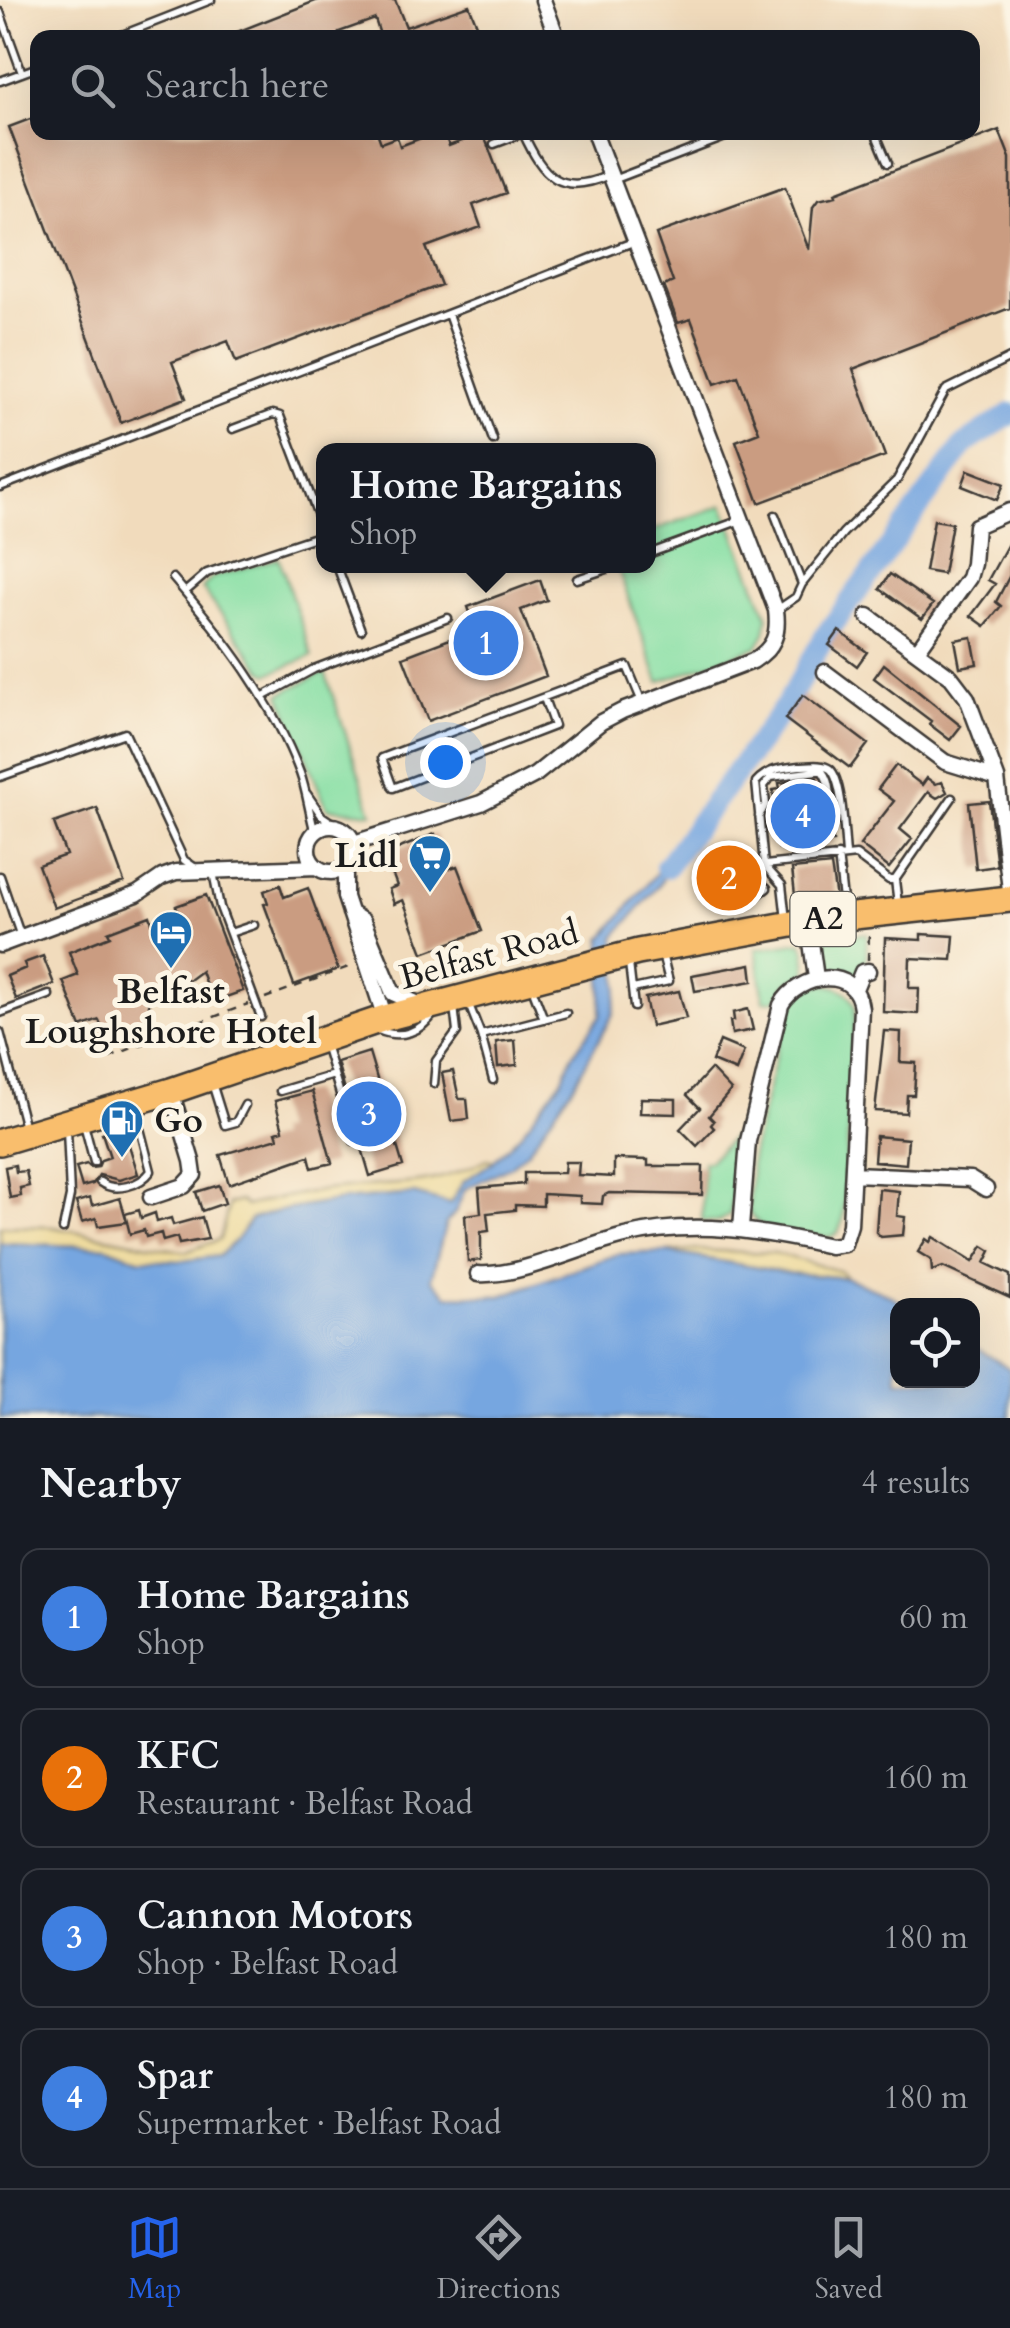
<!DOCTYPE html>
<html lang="en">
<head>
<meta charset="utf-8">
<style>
	:root { --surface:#171b24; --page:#20242c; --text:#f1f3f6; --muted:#9ea1a6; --line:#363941; --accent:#2563eb }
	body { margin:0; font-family:Cardo,serif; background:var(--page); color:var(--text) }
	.controls { position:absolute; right:30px; bottom:30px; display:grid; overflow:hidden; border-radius:20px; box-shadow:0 10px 40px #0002 }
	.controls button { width:90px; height:90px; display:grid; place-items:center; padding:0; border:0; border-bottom:2px solid var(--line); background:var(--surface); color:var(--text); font:50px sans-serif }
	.you { position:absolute; left:445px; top:762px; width:35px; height:35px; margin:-25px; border:8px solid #fff; border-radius:50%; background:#1a73e8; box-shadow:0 0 0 15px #1a73e833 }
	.badge { display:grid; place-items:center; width:65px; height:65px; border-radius:50%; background:var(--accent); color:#fff; font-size:32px; font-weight:700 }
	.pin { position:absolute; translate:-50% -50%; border:5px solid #fff; box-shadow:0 2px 10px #0006 }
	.popup { position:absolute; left:316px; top:443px; width:340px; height:130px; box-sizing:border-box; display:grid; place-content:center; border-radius:20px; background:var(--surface); filter:drop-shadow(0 2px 8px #0005); font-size:32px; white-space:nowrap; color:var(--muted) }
	.popup b { font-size:38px; color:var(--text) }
	.popup::after { content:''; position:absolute; left:50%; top:100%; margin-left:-20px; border:20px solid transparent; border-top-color:var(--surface) }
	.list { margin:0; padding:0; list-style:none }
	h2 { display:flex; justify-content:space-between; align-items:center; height:130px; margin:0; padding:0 40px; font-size:42px }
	h2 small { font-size:32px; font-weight:400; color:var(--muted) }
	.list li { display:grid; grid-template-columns:65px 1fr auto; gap:30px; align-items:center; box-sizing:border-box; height:140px; margin:0 20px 20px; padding:0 20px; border:2px solid var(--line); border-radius:20px }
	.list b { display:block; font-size:38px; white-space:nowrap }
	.list p { margin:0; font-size:32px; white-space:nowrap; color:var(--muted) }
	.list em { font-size:32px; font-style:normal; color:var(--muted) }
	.icon { flex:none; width:55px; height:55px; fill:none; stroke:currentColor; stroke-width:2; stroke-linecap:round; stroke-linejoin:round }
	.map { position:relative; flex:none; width:1010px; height:1418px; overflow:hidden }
	.search { position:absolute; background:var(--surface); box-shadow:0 10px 40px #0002; left:30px; right:30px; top:30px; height:110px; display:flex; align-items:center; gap:25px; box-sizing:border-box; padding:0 35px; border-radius:20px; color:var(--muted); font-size:38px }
	.sheet { height:770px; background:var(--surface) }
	nav { display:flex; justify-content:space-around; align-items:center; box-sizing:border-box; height:140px; border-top:2px solid var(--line); background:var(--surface); font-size:28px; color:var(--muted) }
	nav a { display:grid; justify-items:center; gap:5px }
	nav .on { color:var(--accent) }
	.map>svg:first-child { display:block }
	.green { fill:#86dfa4; stroke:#517e60; stroke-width:2.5 }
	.sand { fill:#eeda9e; stroke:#857b5d; stroke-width:2.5 }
	.water { fill:#76a6e0; stroke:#49617e; stroke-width:2.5 }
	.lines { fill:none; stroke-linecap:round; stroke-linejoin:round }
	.river { stroke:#76a6e0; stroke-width:22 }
	.building { fill:#ca9c81 }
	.lane-casing { stroke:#3c3934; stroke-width:11 }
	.street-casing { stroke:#3c3934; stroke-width:19 }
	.highway-casing { stroke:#3c3934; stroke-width:30 }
	.path { stroke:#3c3934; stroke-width:2.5; stroke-dasharray:8 8; stroke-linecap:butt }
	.lane { stroke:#fff; stroke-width:6 }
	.street { stroke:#fff; stroke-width:14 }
	.highway { stroke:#f9be6d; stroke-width:25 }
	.labels { text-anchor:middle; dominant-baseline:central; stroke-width:10; stroke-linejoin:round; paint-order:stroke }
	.shield { fill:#fcf5e5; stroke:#5f5d58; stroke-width:2.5 }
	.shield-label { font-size:32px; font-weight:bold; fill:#1c1c1c }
	.poi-label { font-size:35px; font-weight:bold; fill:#1c1c1c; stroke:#fcf5e5; text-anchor:end }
	.street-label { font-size:35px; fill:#1c1c1c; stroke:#fcf5e5 }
</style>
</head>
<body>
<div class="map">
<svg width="1010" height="1418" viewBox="0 0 1010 1418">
	<rect width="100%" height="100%" fill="#fcf5e5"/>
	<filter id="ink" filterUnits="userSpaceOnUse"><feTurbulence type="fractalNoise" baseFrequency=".01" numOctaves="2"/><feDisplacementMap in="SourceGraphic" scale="20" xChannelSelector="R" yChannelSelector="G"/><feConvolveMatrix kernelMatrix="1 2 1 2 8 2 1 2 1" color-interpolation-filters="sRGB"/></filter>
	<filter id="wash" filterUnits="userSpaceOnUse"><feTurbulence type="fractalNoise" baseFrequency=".0048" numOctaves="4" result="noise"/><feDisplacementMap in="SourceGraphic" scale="40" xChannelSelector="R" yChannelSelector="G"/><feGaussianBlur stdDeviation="2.25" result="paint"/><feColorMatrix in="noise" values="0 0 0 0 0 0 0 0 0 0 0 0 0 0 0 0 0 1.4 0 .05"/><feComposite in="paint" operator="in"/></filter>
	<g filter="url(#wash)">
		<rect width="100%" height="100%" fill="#f1dbbc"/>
		<path class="green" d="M 723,505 L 768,617 L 765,633 L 757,647 L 659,682 L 617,566 L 648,566 L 649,532 Z
			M 279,558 L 312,656 L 269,674 L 263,671 L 202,588 L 213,577 Z
			M 325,672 L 372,813 L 327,808 L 280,694 Z
			M 867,933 L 866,967 L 856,977 C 829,976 813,969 820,939 Z
			M 801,942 L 805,949 L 807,973 L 787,984 L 776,1000 L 764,1001 L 756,949 Z
			M 814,983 C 833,985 850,987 855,1008 L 843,1220 L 838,1233 L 831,1237 C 806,1236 759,1236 749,1211 L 751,1159 L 788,1003 Z
			M 740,1130 L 730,1214 L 718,1222 L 702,1221 L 703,1162 L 709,1161 Z"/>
		<path class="sand" d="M 487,1159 L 494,1161 L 463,1182 L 450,1204 L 414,1194 L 343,1200 L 279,1211 L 249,1221 L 236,1241 L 219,1256 L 181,1262 L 138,1259 L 107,1247 L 0,1243 L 0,1226 L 52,1227 L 186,1252 L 220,1239 L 229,1204 L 240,1201 L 246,1206 C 279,1197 310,1191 345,1188 C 401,1182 434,1188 487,1159 Z
			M 691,1250 L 775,1253 L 840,1271 L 847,1278 L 788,1273 L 668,1252 Z"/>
		<path class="water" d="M 663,865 L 669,868 L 659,885 L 615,937 L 618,988 L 613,1014 L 576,1081 L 528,1151 L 511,1166 L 465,1189 L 455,1213 L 446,1223 L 431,1279 L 447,1295 L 501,1296 L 618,1254 L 667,1252 L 788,1273 L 847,1278 L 890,1295 L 904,1305 L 898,1306 L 898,1380 L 972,1380 L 973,1346 L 1010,1369 L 1010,1418 L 0,1418 L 0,1243 L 107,1247 L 138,1259 L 182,1261 L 219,1256 L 236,1240 L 251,1219 L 279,1211 L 343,1200 L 414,1194 L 450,1204 L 463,1182 L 494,1161 L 519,1136 L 562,1080 L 572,1056 L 601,1015 L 602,939 Z"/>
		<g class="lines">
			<path class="river" d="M 666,867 L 786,705 L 827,633 L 964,445 L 1010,414"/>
		</g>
		<g id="blocks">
			<path class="building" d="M 318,0 L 395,0 L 406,27 L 469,5 L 479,30 L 459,38 L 381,38 L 375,19 L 339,32 L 341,38 L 222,38 Z
				M 38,116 L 38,132 L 377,132 L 381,143 L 397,137 L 400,146 L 437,132 L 444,132 L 449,146 L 483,133 L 506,193 L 473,205 L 481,227 L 426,247 L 441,285 L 236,362 L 228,341 L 172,362 L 186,398 L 121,423 L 9,127 Z
				M 999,130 L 1010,158 L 1010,308 L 853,369 L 885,456 L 759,503 L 736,441 L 759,432 L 738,376 L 715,384 L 691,319 L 678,323 L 664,286 L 673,282 L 656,234 L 785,187 L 809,250 L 813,207 L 818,200 L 836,196 L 835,193 Z
				M 968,470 L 1004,484 L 997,500 L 962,486 Z
				M 934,520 L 952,523 L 943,574 L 925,571 Z
				M 1010,540 L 1010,575 L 996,602 L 1001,606 L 985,626 L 971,616 L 995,584 L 988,580 Z
				M 890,574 L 933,604 L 922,619 L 880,589 Z
				M 540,580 L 547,600 L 521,610 L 546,676 L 428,721 L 403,657 L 476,629 L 468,607 Z
				M 839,631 L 867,652 L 857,666 L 829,645 Z
				M 972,637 L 977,664 L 960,667 L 955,640 Z
				M 884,664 L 961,726 L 950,740 L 929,724 L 931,721 L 874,678 Z
				M 803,695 L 868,744 L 850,768 L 785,719 Z
				M 896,765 L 922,785 L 927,778 L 935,784 L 942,782 L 947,792 L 937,798 L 928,792 L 900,829 L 912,839 L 889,868 L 860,845 L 894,801 L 878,789 Z
				M 817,778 L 830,814 L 833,842 L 779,848 L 773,790 L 780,789 L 779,783 Z
				M 989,801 L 997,866 L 976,869 L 969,803 Z
				M 97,808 L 124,882 L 54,908 L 38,865 L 66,855 L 54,823 Z
				M 435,834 L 448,869 L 457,866 L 482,931 L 423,953 L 403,900 L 394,904 L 389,889 L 397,886 L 385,854 Z
				M 722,860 L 748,880 L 733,897 L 709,876 Z
				M 831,865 L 836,899 L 796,904 L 792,869 Z
				M 280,885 L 284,897 L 308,888 L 338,969 L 294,985 L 264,904 L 268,903 L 264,891 Z
				M 206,895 L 243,991 L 212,1002 L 201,971 L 189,980 L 175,976 L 143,988 L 153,1016 L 105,1035 L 99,1020 L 81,1027 L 63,981 L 78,975 L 69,952 L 110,936 L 108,932 L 150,916 L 155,932 L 182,923 L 176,906 Z
				M 921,934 L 954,936 L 952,960 L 910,958 L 909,988 L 919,988 L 918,1014 L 883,1012 L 885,938 L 921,940 Z
				M 43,956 L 54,984 L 16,999 L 7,976 L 26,968 L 24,963 Z
				M 751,964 L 753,981 L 695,991 L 692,975 Z
				M 679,991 L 686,1018 L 651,1026 L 645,998 Z
				M 748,1009 L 753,1030 L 732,1034 L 730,1021 L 734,1020 L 733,1013 Z
				M 884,1031 L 901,1032 L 900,1062 L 916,1063 L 914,1095 L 907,1095 L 906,1113 L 875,1111 Z
				M 515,1040 L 517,1065 L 498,1067 L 496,1042 Z
				M 720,1041 L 744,1051 L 736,1071 L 712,1061 Z
				M 369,1052 L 403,1166 L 370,1176 L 337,1062 Z
				M 711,1069 L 731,1090 L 709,1116 L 714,1121 L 711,1125 L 714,1128 L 697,1146 L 680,1129 L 700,1108 L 687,1095 Z
				M 453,1071 L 459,1099 L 467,1099 L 469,1119 L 451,1121 L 442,1073 Z
				M 312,1091 L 332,1163 L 312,1168 L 309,1156 L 229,1184 L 220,1155 L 278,1138 L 276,1132 L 283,1130 L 275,1101 Z
				M 641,1098 L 676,1099 L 676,1114 L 640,1113 Z
				M 123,1126 L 138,1174 L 119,1180 L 99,1175 L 93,1184 L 82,1187 L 76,1167 L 87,1164 L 91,1168 L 98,1167 L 101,1160 L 110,1157 L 102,1133 Z
				M 876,1136 L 908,1139 L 906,1164 L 874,1161 Z
				M 614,1159 L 648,1160 L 648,1166 L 703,1166 L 702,1195 L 609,1193 L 603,1196 L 602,1204 L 580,1203 L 580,1196 L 543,1194 L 543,1206 L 515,1205 L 515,1210 L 487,1213 L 489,1231 L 481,1232 L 481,1260 L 468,1262 L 465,1215 L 481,1213 L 479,1188 L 524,1184 L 524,1173 L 564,1173 L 565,1162 L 579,1162 L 578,1175 L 614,1177 Z
				M 15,1165 L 16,1172 L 26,1171 L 29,1186 L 20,1188 L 21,1196 L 10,1198 L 5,1167 Z
				M 219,1185 L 225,1203 L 202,1211 L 196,1192 Z
				M 879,1189 L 899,1191 L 897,1216 L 905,1217 L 903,1235 L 881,1237 L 876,1232 Z
				M 90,1198 L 92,1206 L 120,1198 L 127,1222 L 98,1226 L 96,1218 L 82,1222 L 76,1202 Z
				M 139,1210 L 141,1218 L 155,1213 L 157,1222 L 171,1218 L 173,1225 L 202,1217 L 208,1239 L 179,1244 L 177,1237 L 163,1241 L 161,1233 L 146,1237 L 144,1230 L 130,1234 L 125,1214 Z
				M 933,1237 L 973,1262 L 983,1246 L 991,1251 L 985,1263 L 1010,1275 L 1010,1298 L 943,1267 L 932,1271 L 931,1260 L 918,1252 L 926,1239 L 930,1242 Z"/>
		</g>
	</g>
	<g filter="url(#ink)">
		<use href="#blocks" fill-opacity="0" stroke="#3c3934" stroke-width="2.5"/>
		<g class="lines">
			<g class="lane-casing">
				<path id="lane" d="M 0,12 L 22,73
					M 114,38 L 211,0
					M 0,81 L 38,67
					M 875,132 L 888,163
					M 494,144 L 523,133 C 543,176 560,197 609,175
					M 613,180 L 738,132
					M 448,314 L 493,440
					M 233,429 L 273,414 L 280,416 L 324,531
					M 0,487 L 633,242
					M 775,515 L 802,584 L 796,597 L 777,610
					M 648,554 L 741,520
					M 337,566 L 361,630
					M 173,578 C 223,636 273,701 300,773 C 307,792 309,813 315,833
					M 577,579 L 616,566
					M 802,584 L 843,533 L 897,480 L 946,390 L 1010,358
					M 185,592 L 207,573 L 324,534
					M 262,697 L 314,669 L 448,618
					M 544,698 L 554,726 L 393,788 L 382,758 L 411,747 L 627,666 L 642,702
					M 0,777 L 125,733 L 184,860 L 194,867
					M 307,794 L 322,816 L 337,826
					M 759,816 L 766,804 L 764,786 L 771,777 L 817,771 L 822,771 C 834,785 825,804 841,815
					M 717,852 L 729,855 L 767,888 C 756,896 747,905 732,908 C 706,912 687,872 717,852 Z
					M 838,855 L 844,909
					M 765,865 L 856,855 L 889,880 L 895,880
					M 213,872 L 220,907 L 261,1017
					M 0,876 L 21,937
					M 898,904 L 895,880 L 952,798
					M 786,920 L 782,885 L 764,865 L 756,782 C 768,769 781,768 799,766 C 808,766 822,763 830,769 C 843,780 844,836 846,854
					M 230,933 L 254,925
					M 629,963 L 634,1007
					M 532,988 L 544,1019
					M 633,989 L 669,981 L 662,954
					M 468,1002 L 481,1035 L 566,1013
					M 0,1013 L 49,995
					M 378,1030 C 401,1040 421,1032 435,1012
					M 0,1032 L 25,1128
					M 481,1035 L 493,1080
					M 325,1044 L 354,1141
					M 212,1083 L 225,1125 L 236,1122 L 245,1105
					M 434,1084 L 436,1061 L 457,1032 L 454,1006
					M 280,1091 L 334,1075
					M 84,1124 L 94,1162
					M 100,1182 C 115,1193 140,1186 151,1171 L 135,1109
					M 63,1229 L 70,1196 L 67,1129"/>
			</g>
			<g class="street-casing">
				<path id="street" d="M 543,0 L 557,38
					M 868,616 L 951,677 L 967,698 L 997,778 L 1010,890
					M 917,651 L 969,578 L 973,564 L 976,526 L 1010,511
					M 825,672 L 945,762 L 997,778
					M308 849a23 23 0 1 1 46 0a23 23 0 1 1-46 0Z
					M 354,843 L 481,803 L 535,775 L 601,722 L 622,711 L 753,661 C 774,648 779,635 776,610 L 594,132
					M 345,868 L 345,897 L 385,1018
					M 350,913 L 363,921 L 393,993 L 421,1005
					M 808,921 L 816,978
					M 0,945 L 137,894 L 162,877 L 176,872 L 317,867
					M 855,989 L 862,972 L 868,971
					M 853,1174 L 970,1179 L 986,1189
					M 151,1197 L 184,1186 L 194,1175 L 192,1161 L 171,1091
					M 478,1274 C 520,1277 582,1246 625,1236 C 693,1219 763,1231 830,1246 L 844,1244 L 850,1225 L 861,1008 C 856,964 798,974 781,1005 L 748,1141 L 741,1228"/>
			</g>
			<g class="highway-casing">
				<path id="highway" d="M 0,1142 L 171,1091 L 385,1018 L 638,952 L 808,921 L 1010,899"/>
			</g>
			<path class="path" d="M 868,960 L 869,933
				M 265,998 L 351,966
				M 109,1057 L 248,1004"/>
			<use href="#lane" class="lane"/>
			<use href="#street" class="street"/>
			<use href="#highway" class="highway"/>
		</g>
	</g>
	<defs>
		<g id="supermarket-pin" transform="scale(2.25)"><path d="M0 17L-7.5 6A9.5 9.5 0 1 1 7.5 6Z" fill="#1f6fb2" stroke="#fcf5e5"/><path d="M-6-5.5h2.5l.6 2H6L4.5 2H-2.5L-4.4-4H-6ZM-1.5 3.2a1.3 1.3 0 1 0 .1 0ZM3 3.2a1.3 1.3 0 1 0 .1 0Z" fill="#fff"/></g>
		<g id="hotel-pin" transform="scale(2.25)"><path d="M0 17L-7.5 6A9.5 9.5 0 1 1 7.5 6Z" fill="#1f6fb2" stroke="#fcf5e5"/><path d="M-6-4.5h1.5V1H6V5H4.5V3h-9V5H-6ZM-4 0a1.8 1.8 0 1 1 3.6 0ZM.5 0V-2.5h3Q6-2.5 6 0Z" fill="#fff"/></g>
		<g id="fuel-pin" transform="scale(2.25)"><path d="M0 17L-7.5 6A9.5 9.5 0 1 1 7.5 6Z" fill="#1f6fb2" stroke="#fcf5e5"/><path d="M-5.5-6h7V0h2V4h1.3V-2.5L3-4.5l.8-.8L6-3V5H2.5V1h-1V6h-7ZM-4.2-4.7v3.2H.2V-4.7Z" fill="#fff"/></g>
	</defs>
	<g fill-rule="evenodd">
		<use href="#supermarket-pin" x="430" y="856"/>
		<use href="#hotel-pin" x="171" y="932"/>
		<use href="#fuel-pin" x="122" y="1121"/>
	</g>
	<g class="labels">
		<rect class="shield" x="790.5" y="892" width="65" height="54" rx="8"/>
		<g class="shield-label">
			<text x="823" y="919">A2</text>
		</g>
		<g class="poi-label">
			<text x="398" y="856">Lidl</text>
			<text x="171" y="992" text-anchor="middle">Belfast<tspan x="171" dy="40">Loughshore Hotel</tspan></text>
			<text x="154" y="1121" text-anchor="start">Go</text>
		</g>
		<g class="street-label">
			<text transform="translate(489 955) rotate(-15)">Belfast Road</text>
		</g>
	</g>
</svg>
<div class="controls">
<button><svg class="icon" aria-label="locate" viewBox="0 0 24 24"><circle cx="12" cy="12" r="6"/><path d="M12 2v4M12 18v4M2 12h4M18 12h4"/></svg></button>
</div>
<div class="you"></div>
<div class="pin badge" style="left:486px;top:643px;background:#3f7fe0">1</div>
<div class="popup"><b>Home Bargains</b>Shop</div>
<div class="pin badge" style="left:729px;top:878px;background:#e8710a">2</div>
<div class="pin badge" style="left:369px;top:1114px;background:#3f7fe0">3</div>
<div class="pin badge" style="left:803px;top:816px;background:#3f7fe0">4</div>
<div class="search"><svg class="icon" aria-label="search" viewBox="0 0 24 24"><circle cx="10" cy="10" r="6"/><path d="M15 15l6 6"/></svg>Search here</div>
</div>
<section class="sheet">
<h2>Nearby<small>4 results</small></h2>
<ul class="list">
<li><span class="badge" style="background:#3f7fe0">1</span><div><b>Home Bargains</b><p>Shop</p></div><em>60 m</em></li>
<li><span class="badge" style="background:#e8710a">2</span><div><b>KFC</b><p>Restaurant · Belfast Road</p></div><em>160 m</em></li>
<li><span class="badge" style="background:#3f7fe0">3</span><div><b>Cannon Motors</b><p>Shop · Belfast Road</p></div><em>180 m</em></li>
<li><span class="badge" style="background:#3f7fe0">4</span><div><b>Spar</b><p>Supermarket · Belfast Road</p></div><em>180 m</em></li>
</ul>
</section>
<nav>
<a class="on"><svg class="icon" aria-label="map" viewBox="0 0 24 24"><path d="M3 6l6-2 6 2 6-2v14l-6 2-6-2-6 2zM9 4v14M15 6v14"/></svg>Map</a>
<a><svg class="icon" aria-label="directions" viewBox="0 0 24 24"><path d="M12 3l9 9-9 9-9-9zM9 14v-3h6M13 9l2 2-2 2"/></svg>Directions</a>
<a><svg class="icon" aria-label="saved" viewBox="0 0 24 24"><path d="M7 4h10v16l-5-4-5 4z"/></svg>Saved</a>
</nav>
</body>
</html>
